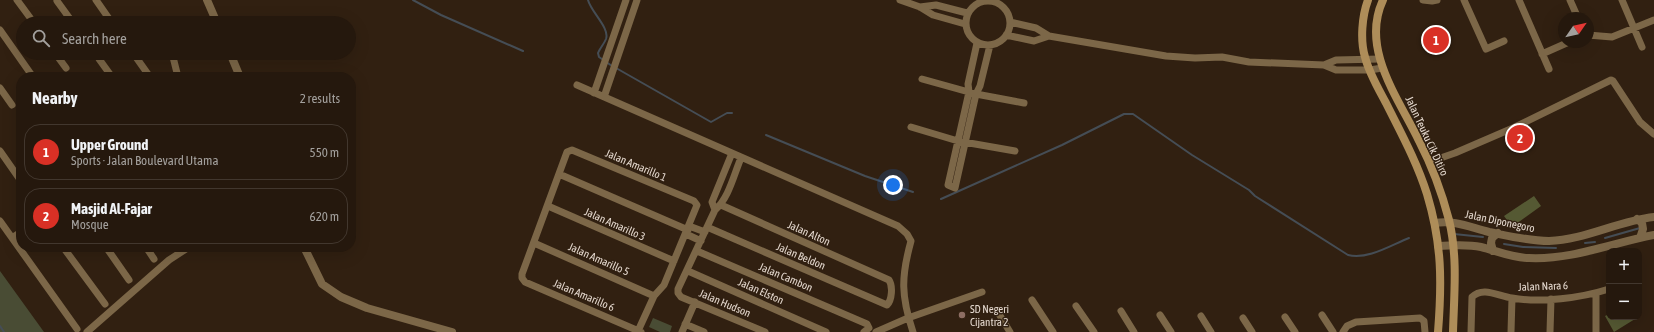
<!DOCTYPE html>
<html lang="en">
<head>
<meta charset="utf-8">
<style>
	:root { --surface:#25180d; --page:#31251b; --text:#f1f3f6; --muted:#a3a09d; --line:#42372e; --accent:#d93025 }
	body { margin:0; font-family:"Asap Condensed",sans-serif; background:var(--page); color:var(--text) }
	.controls { position:absolute; right:12px; bottom:12px; display:grid; overflow:hidden; border-radius:8px; box-shadow:0 4px 16px #0002 }
	.controls button { width:36px; height:36px; display:grid; place-items:center; padding:0; border:0; border-bottom:1px solid var(--line); background:var(--surface); color:var(--text); font:20px sans-serif }
	.compass { position:absolute; left:1558px; top:12px; width:36px; height:36px; border-radius:50%; background:var(--surface); box-shadow:0 4px 16px #0002; rotate:56deg }
	.you { position:absolute; left:893px; top:185px; width:14px; height:14px; margin:-10px; border:3px solid #fff; border-radius:50%; background:#1a73e8; box-shadow:0 0 0 6px #1a73e833 }
	.badge { display:grid; place-items:center; width:26px; height:26px; border-radius:50%; background:var(--accent); color:#fff; font-size:13px; font-weight:700 }
	.pin { position:absolute; translate:-50% -50%; border:2px solid #fff; box-shadow:0 1px 4px #0006 }
	.list { margin:0; padding:0; list-style:none }
	h2 { display:flex; justify-content:space-between; align-items:center; height:52px; margin:0; padding:0 16px; font-size:17px }
	h2 small { font-size:13px; font-weight:400; color:var(--muted) }
	.list li { display:grid; grid-template-columns:26px 1fr auto; gap:12px; align-items:center; box-sizing:border-box; height:56px; margin:0 8px 8px; padding:0 8px; border:1px solid var(--line); border-radius:16px }
	.list b { display:block; font-size:15px; white-space:nowrap }
	.list p { margin:0; font-size:13px; white-space:nowrap; color:var(--muted) }
	.list em { font-size:13px; font-style:normal; color:var(--muted) }
	.icon { flex:none; width:22px; height:22px; fill:none; stroke:currentColor; stroke-width:2; stroke-linecap:round; stroke-linejoin:round }
	.map { position:relative; flex:none; width:1654px; height:332px; overflow:hidden }
	.search { position:absolute; background:var(--surface); box-shadow:0 4px 16px #0002; left:16px; top:16px; width:340px; height:44px; display:flex; align-items:center; gap:10px; box-sizing:border-box; padding:0 14px; border-radius:22px; color:var(--muted); font-size:15px }
	.panel { position:absolute; background:var(--surface); box-shadow:0 4px 16px #0002; left:16px; top:72px; width:340px; height:180px; border-radius:16px }
	.map>svg:first-child { display:block }
	.green { fill:#494c34 }
	.forest { fill:#555933 }
	.lines { fill:none; stroke-linecap:round; stroke-linejoin:round }
	.stream { stroke:#454d55; stroke-width:2 }
	.minor { stroke:#7c6748; stroke-width:7 }
	.tertiary { stroke:#7c6748; stroke-width:8 }
	.secondary { stroke:#ae8d59; stroke-width:8 }
	.education-dot { fill:#8d6e63; stroke:#312011; stroke-width:1.5 }
	.labels { text-anchor:middle; dominant-baseline:central; stroke-width:3; stroke-linejoin:round; paint-order:stroke }
	.street-label { font-size:11px; fill:#e5d9cf; stroke:#312011 }
	.poi-label { font-size:11px; fill:#e5d9cf; stroke:#312011; text-anchor:start }
</style>
</head>
<body>
<div class="map">
<svg width="1654" height="332" viewBox="0 0 1654 332">
	<rect width="100%" height="100%" fill="#312011"/>
	<path class="green" d="M 0,271 L 44,332 L 0,332 Z
		M 653,318 L 672,326 L 670,332 L 660,332 L 649,327 Z"/>
	<path class="forest" d="M 1534,196 L 1541,206 L 1512,227 L 1504,216 Z
		M 1609,314 L 1609,317 L 1634,317 L 1635,319 L 1614,332 L 1605,316 Z"/>
	<g class="lines">
		<path class="stream" d="M 413,0 L 441,15 L 523,51
			M 588,0 C 591,12 610,28 606,39 C 604,44 600,48 598,53 L 599,57 L 612,66
			M 616,68 L 711,122 L 727,113 L 732,113
			M 766,135 L 865,176 L 913,192
			M 941,199 L 1062,145 L 1124,114 L 1133,114 L 1192,155 L 1249,190 L 1255,196 L 1348,255 C 1368,260 1391,245 1409,238
			M 1454,234 L 1483,237
			M 1605,238 L 1640,228
			M 1585,243 L 1595,242
			M 1504,244 L 1523,247 L 1556,248
			M 0,326 L 4,332"/>
		<path class="minor" d="M 17,0 L 34,23
			M 96,0 L 112,23
			M 900,0 L 920,7 L 933,15 L 965,24
			M 1423,0 L 1432,1 L 1437,0
			M 1464,0 L 1486,49 L 1504,41
			M 1519,0 L 1549,69
			M 1570,0 L 1578,18
			M 1622,0 L 1642,47
			M966 23a22 22 0 1 1 44 0a22 22 0 1 1-44 0Z
			M 57,1 L 73,23
			M 920,7 L 936,5 L 967,13
			M 1010,22 L 1036,28 L 1049,36 L 1166,56 L 1195,58 L 1222,57 L 1249,62 L 1324,65 L 1336,70 L 1370,70 L 1382,68
			M 0,30 L 33,77
			M 1006,35 L 1034,41 L 1049,36
			M 1588,35 L 1612,37 L 1654,20
			M 977,43 L 968,84 L 969,92 L 948,185 L 955,188 L 976,94 L 980,86 L 990,45
			M 55,53 L 66,68
			M 133,53 L 150,77
			M 172,53 L 178,77
			M 1542,54 L 1569,42
			M 99,59 L 112,77
			M 1324,65 L 1336,60 L 1380,59
			M 922,79 L 976,94 L 1024,103
			M 577,85 L 898,226 L 907,234 L 911,241 C 901,277 901,296 913,332
			M 0,88 L 12,105
			M 594,93 L 626,0
			M 604,97 L 637,0
			M 20,116 L 21,118
			M 911,127 L 958,141 L 1015,151
			M 0,151 L 21,181
			M 741,158 C 734,174 729,198 715,210 L 678,289 L 678,293 L 681,297 L 765,332
			M 1429,162 L 1455,153 L 1513,128 L 1611,80 L 1613,81 L 1640,122 L 1654,134
			M 559,174 L 688,230
			M 548,206 L 674,261
			M 715,210 L 712,202 L 732,153
			M 0,221 L 77,329
			M 689,226 L 705,232
			M 707,227 L 887,305 C 892,300 893,286 889,280 L 721,205
			M 686,234 L 701,241
			M 12,238 L 21,232
			M 534,243 L 654,296
			M 63,247 L 105,304
			M 106,247 L 129,280
			M 146,247 L 154,259
			M 697,251 L 867,324 L 869,328 L 864,332
			M 688,271 L 826,332
			M 1032,300 L 1053,332
			M 1076,306 L 1094,332
			M 1121,311 L 1134,332
			M 999,314 L 1010,332
			M 1160,315 L 1171,332
			M 1322,315 L 1333,332
			M 1201,316 L 1211,332
			M 1285,317 L 1295,332
			M 1243,318 L 1252,332
			M 685,324 L 704,332
			M 638,331 L 654,296 L 664,285 L 697,205 L 694,201 L 572,150 L 567,152 L 522,274 L 522,278 L 525,282 L 641,332
			M 87,332 L 169,260 L 189,247
			M 682,332 L 695,302
			M 876,332 L 908,318 L 982,292
			M 1343,332 L 1347,326 L 1356,322 L 1420,318 L 1424,321 L 1425,332
			M 1471,332 L 1472,297 C 1483,286 1498,296 1512,298 C 1541,303 1581,298 1609,289
			M 1511,332 L 1512,298
			M 1550,332 L 1551,299
			M 1596,332 L 1596,293"/>
		<path class="tertiary" d="M 207,0 L 217,23
			M 230,53 L 240,77
			M 1637,219 L 1642,223 L 1643,229 L 1640,238
			M 1435,223 C 1455,220 1469,227 1489,232 C 1509,236 1529,241 1549,241 C 1584,240 1618,221 1654,217
			M 1438,246 C 1452,245 1468,244 1481,247 C 1497,251 1512,258 1529,258 C 1572,260 1612,243 1654,235
			M 304,247 L 322,284 L 341,297 L 367,308 L 452,332
			M 1493,251 L 1491,243 L 1492,238 L 1498,233"/>
		<path class="secondary" d="M 1368,0 C 1362,16 1360,40 1365,57 C 1369,73 1378,88 1386,103 C 1401,133 1417,162 1427,194 C 1442,244 1442,281 1438,332
			M 1383,0 C 1360,49 1399,99 1419,141 C 1432,166 1442,193 1449,220 C 1458,257 1454,295 1453,332"/>
	</g>
	<circle class="education-dot" cx="962" cy="315" r="4"/>
	<g class="labels">
		<g class="street-label">
			<text transform="translate(1427 136) rotate(65)">Jalan Teuku Cik Ditiro</text>
			<text transform="translate(636 165) rotate(23)">Jalan Amarillo 1</text>
			<text transform="translate(1500 221) rotate(12)">Jalan Diponegoro</text>
			<text transform="translate(615 224) rotate(24)">Jalan Amarillo 3</text>
			<text transform="translate(809 233) rotate(24)">Jalan Alton</text>
			<text transform="translate(801 256) rotate(23)">Jalan Beldon</text>
			<text transform="translate(599 259) rotate(24)">Jalan Amarillo 5</text>
			<text transform="translate(786 277) rotate(23)">Jalan Cambon</text>
			<text transform="translate(1543 286) rotate(-2)">Jalan Nara 6</text>
			<text transform="translate(761 291) rotate(24)">Jalan Elston</text>
			<text transform="translate(584 295) rotate(23)">Jalan Amarillo 6</text>
			<text transform="translate(725 303) rotate(23)">Jalan Hudson</text>
		</g>
		<g class="poi-label">
			<text x="970" y="309">SD Negeri<tspan x="970" dy="13">Cijantra 2</tspan></text>
		</g>
	</g>
</svg>
<div class="controls">
<button>+</button>
<button>−</button>
</div>
<svg class="compass" viewBox="-18 -18 36 36"><path d="M0-13l5 13h-10z" fill="#e53935"/><path d="M0 13l5-13h-10z" fill="#a3a09d"/></svg>
<div class="you"></div>
<div class="pin badge" style="left:1436px;top:40px">1</div>
<div class="pin badge" style="left:1520px;top:138px">2</div>
<div class="search"><svg class="icon" aria-label="search" viewBox="0 0 24 24"><circle cx="10" cy="10" r="6"/><path d="M15 15l6 6"/></svg>Search here</div>
<section class="panel">
<h2>Nearby<small>2 results</small></h2>
<ul class="list">
<li><span class="badge">1</span><div><b>Upper Ground</b><p>Sports · Jalan Boulevard Utama</p></div><em>550 m</em></li>
<li><span class="badge">2</span><div><b>Masjid Al-Fajar</b><p>Mosque</p></div><em>620 m</em></li>
</ul>
</section>
</div>
</body>
</html>
